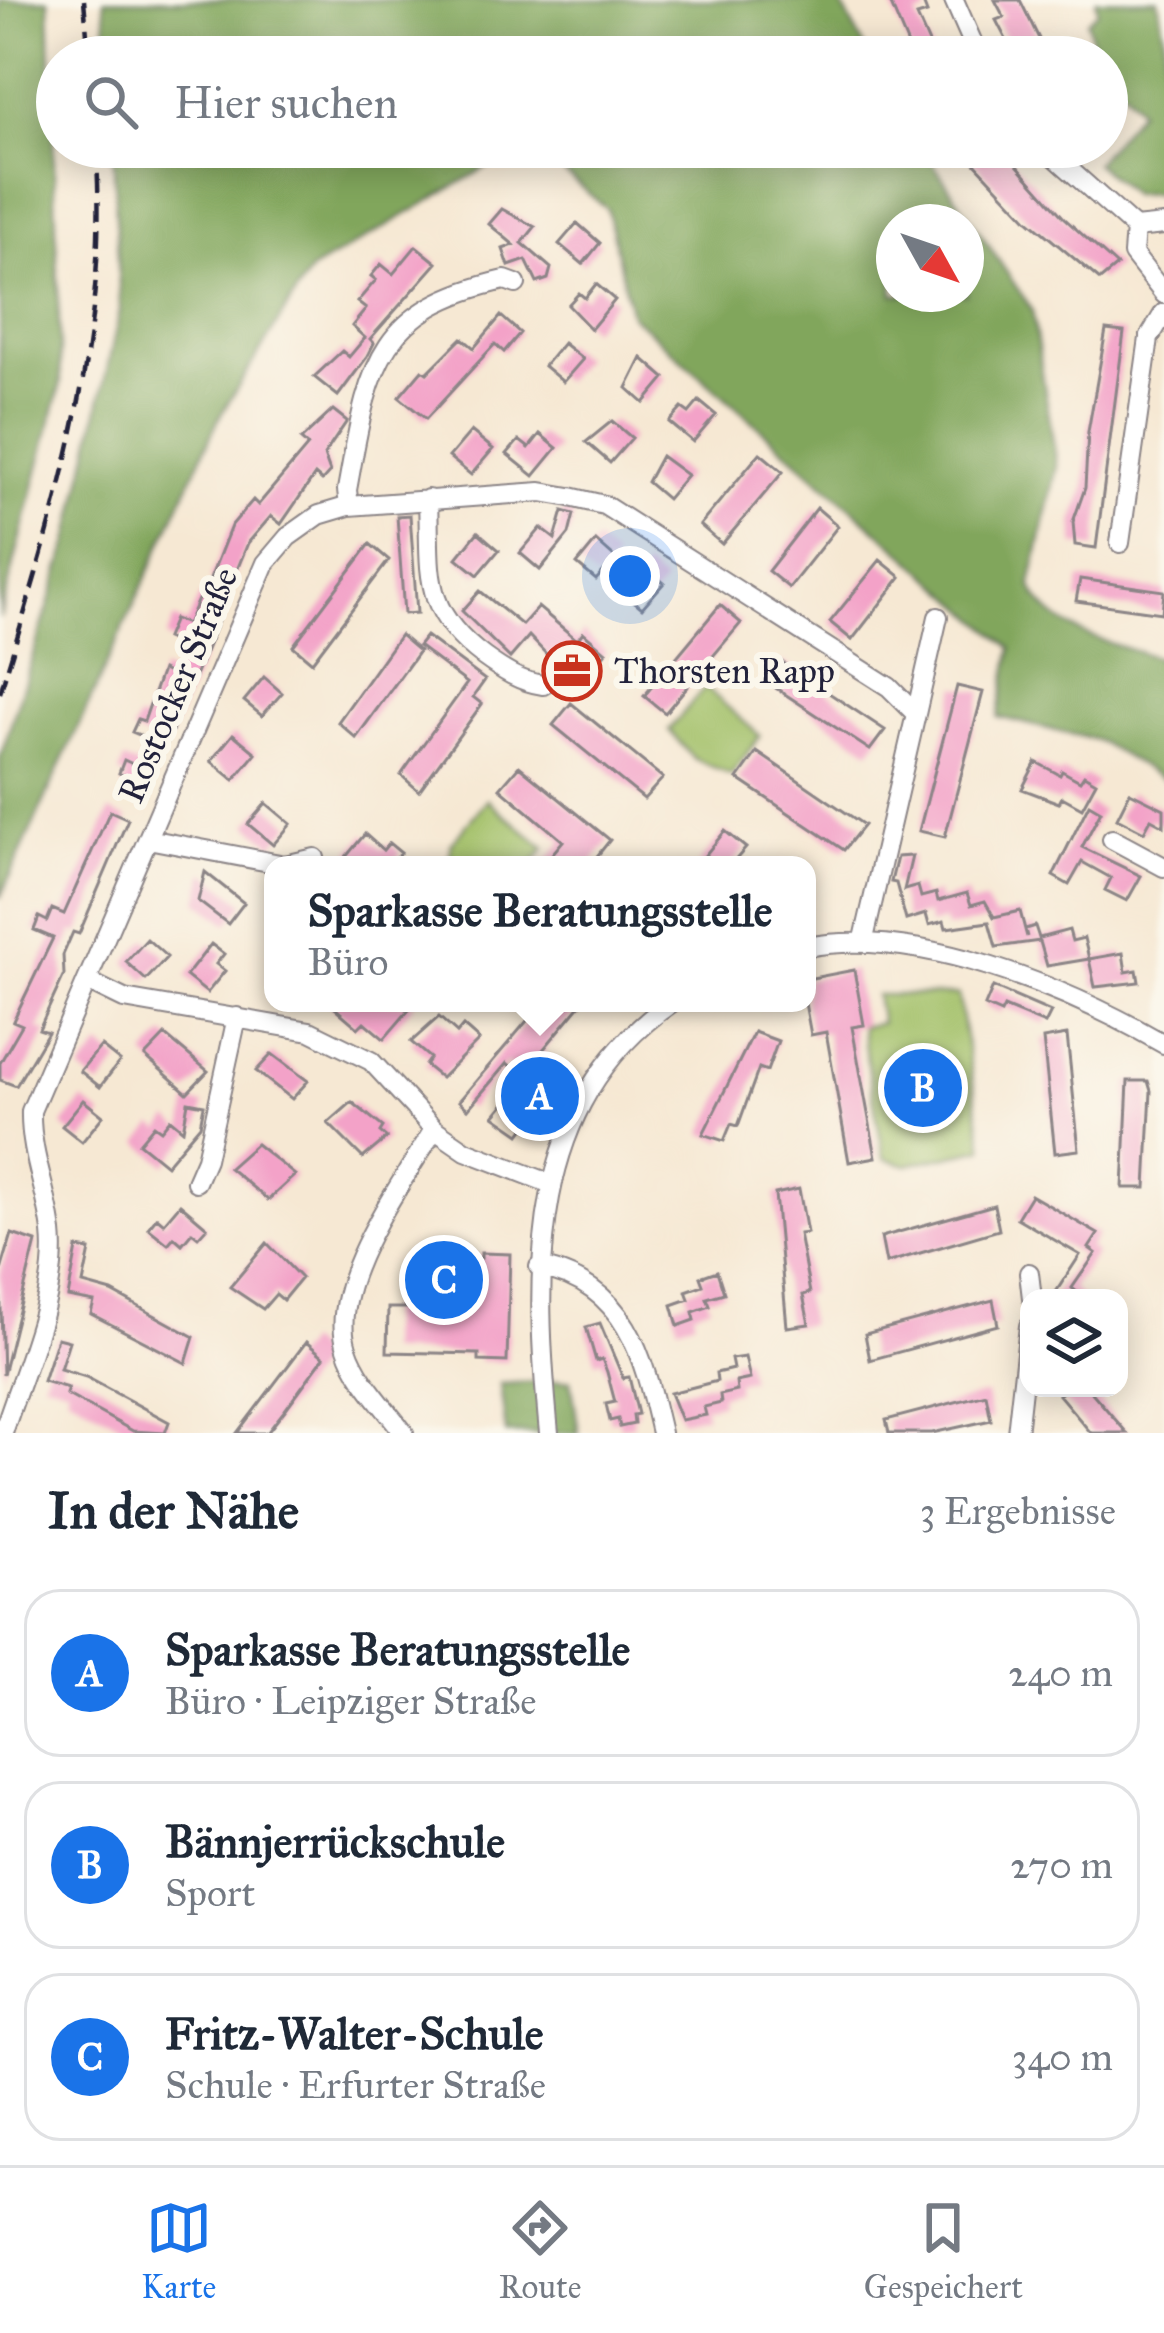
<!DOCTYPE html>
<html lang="de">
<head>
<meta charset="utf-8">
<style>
	:root { --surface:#fff; --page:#f2f2f3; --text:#1f2937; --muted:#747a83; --line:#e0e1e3; --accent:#1a73e8 }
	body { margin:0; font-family:"IM FELL Great Primer",serif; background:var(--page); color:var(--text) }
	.controls { position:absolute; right:36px; bottom:36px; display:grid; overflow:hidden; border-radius:24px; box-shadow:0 6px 30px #0003 }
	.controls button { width:108px; height:108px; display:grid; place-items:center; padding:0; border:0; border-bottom:3px solid var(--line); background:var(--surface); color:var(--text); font:60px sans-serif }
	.compass { position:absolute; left:876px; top:204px; width:108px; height:108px; border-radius:50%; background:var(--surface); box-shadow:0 6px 30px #0003; rotate:130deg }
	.you { position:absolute; left:630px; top:576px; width:42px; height:42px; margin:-30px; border:9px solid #fff; border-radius:50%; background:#1a73e8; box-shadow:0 0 0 18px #1a73e833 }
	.badge { display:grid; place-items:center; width:78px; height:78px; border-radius:50%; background:var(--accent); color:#fff; font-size:39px; font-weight:700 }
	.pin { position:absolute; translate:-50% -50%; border:6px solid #fff; box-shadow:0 3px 12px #0006 }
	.popup { position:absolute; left:264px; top:856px; width:552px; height:156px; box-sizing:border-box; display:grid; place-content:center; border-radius:24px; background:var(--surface); filter:drop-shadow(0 3px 9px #0005); font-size:39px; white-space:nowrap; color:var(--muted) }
	.popup b { font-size:45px; color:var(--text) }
	.popup::after { content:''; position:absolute; left:50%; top:100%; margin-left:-24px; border:24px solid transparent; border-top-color:var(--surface) }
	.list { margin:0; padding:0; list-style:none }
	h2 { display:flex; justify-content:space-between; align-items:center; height:156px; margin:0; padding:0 48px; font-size:51px }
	h2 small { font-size:39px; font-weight:400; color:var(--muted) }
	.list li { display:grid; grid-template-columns:78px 1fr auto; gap:36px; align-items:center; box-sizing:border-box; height:168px; margin:0 24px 24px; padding:0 24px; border:3px solid var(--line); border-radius:36px }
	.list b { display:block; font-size:45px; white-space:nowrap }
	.list p { margin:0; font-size:39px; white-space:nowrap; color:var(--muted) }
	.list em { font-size:39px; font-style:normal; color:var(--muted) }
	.icon { flex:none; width:66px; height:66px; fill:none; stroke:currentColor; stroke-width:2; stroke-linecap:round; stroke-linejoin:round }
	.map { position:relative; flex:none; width:1164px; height:1433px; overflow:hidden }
	.search { position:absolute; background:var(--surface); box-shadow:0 6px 30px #0003; left:36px; right:36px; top:36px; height:132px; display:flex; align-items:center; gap:30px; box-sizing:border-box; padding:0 42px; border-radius:66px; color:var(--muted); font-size:45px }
	.sheet { height:732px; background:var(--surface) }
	nav { display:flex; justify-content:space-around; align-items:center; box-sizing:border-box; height:168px; border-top:3px solid var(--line); background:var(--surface); font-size:33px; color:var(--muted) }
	nav a { display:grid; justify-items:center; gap:6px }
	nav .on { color:var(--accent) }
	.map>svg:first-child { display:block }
	.green { fill:#a2c068; stroke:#627152; stroke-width:3 }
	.forest { fill:#81a65c; stroke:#52644c; stroke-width:3; fill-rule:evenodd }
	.building { fill:#f3a2c8 }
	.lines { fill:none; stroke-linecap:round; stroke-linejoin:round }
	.street-casing { stroke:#8c8587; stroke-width:22 }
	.street { stroke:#fff; stroke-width:18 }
	.rail { stroke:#22223b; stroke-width:4.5; stroke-dasharray:18 9; stroke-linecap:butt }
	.labels { text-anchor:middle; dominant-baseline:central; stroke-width:12; stroke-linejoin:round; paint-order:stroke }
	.poi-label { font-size:36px; fill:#22223b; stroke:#fbf7ec; text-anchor:start }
	.street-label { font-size:36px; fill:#22223b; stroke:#fbf7ec }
</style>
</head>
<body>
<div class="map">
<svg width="1164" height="1433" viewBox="0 0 1164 1433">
	<rect width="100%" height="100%" fill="#fbf7ec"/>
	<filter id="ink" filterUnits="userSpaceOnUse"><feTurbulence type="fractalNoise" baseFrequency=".00833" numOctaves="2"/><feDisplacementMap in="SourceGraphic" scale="24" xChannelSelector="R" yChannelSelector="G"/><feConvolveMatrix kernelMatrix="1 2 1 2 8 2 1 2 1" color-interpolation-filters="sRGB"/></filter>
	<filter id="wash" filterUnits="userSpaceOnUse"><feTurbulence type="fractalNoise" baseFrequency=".004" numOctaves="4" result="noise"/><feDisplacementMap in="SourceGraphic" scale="48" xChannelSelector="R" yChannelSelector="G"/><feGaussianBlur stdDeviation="2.7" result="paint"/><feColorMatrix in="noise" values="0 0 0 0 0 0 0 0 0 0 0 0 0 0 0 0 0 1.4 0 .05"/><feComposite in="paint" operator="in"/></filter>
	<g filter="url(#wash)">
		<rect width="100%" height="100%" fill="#f6e8d3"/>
		<path class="green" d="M 705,687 L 760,736 L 731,775 L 693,758 L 669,730 Z
			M 487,800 L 545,848 L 531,865 L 455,865 L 450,860 L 451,843 Z
			M 876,995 L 958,995 L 984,1148 L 907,1165 L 884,1158 L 861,1027 L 881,1023 Z"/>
		<path class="forest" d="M 0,0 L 49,0 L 61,383 L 0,618 Z
			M 104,0 L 839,0 L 870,57 L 108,57 Z
			M 1096,0 L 1158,0 L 1164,39 L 1164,193 L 1131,194 L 1095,163 L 1139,110 L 1107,69 L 1107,57 L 1095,53 L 1087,21 L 1098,11 Z
			M 113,147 L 521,147 L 310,271 L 220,416 L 0,898 L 0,758 L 69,542 L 120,310 Z
			M 534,147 L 922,147 L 1032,310 L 1057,466 L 1031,585 C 1051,635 1118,644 1164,660 L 1164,780 L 1096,740 L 998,717 L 1012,648 L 631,315 L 607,209 ZM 894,222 L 966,222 L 966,294 L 894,294 Z
			M 571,1380 L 579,1433 L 506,1433 L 500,1384 Z"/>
		<g id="blocks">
			<path class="building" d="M 889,0 L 922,0 L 927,13 L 917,16 L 935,57 L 913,57 Z
				M 995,0 L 1020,0 L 1048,57 L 1025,57 L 1020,47 L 1012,51 L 996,20 L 1004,17 Z
				M 960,147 L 1001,147 L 1064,218 L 1117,266 L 1100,280 L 1028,220 Z
				M 502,209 L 535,227 L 522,243 L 551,268 L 548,279 L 537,283 L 526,260 L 509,266 L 503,249 L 514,245 L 489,224 Z
				M 577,223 L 600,243 L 583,264 L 559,244 Z
				M 416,246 L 437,263 L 370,339 L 374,343 L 367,357 L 338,396 L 314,377 L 342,351 L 349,357 L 365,338 L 352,326 L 366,309 L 357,302 L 376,280 L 371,276 L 381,264 L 393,274 Z
				M 596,284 L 615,300 L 591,329 L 568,305 L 579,293 L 585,298 Z
				M 501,316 L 520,333 L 504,352 L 495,344 L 426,419 L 399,397 L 422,370 L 427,373 L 462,338 L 474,348 Z
				M 1106,330 L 1124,332 L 1096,548 L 1075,545 L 1073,522 L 1085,488 L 1088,432 Z
				M 563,343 L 583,359 L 563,382 L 544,366 Z
				M 642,358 L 665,378 L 644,403 L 627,388 Z
				M 699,401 L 716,415 L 693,442 L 669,422 L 682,408 L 689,413 Z
				M 333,410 L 347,421 L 324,455 L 330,472 L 322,481 L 315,475 L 281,524 L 271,516 L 248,543 L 230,587 L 210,579 L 231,526 L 253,500 L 258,505 L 308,446 L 301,440 Z
				M 612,421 L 632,438 L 610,463 L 586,442 Z
				M 471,431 L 493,449 L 471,475 L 449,457 Z
				M 540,434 L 557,448 L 534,476 L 507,454 L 519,440 L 529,448 Z
				M 760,453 L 783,472 L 722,544 L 700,525 Z
				M 661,456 L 687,475 L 667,499 L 647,482 Z
				M 817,508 L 838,526 L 789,588 L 768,571 Z
				M 563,511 L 574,514 L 569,534 L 540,570 L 520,553 L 541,528 L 555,539 Z
				M 410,515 L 417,613 L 404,614 L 397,516 Z
				M 478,532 L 499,550 L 478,575 L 457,558 Z
				M 596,541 L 615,558 L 596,580 L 577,564 Z
				M 370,544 L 389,560 L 312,662 L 293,646 Z
				M 880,560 L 901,577 L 852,640 L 830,622 Z
				M 645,567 L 664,583 L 642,608 L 624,593 Z
				M 1080,579 L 1164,591 L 1162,613 L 1076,601 Z
				M 480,591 L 522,625 L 538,607 L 577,640 L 583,632 L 606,652 L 587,675 L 581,669 L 571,680 L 529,636 L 510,658 L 462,611 Z
				M 200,595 L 213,607 L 208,617 L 218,621 L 166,746 L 132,732 L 138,719 L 144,721 L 162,670 L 173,675 L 185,646 L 166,638 L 174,619 L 187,624 Z
				M 720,605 L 741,623 L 665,713 L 644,696 Z
				M 400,635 L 419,651 L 356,738 L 338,722 Z
				M 426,636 L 485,680 L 473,697 L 482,704 L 419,791 L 401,775 L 467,683 L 418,646 Z
				M 782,662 L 885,730 L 870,750 L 768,683 Z
				M 264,677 L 282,693 L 262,716 L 244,701 Z
				M 957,686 L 983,692 L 945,837 L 919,831 Z
				M 571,703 L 663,778 L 644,799 L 553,725 Z
				M 233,734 L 256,753 L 234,780 L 211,761 Z
				M 757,752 L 864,825 L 844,850 L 738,779 Z
				M 140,759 L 157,766 L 144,796 L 122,787 L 127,777 L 119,773 L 124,760 L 137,766 Z
				M 1036,762 L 1060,775 L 1062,771 L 1080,781 L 1084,775 L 1096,782 L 1082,808 L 1062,797 L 1059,803 L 1022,789 Z
				M 519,766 L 610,840 L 590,865 L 543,865 L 563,841 L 500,788 Z
				M 1130,792 L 1164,809 L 1164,826 L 1151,819 L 1144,832 L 1117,818 Z
				M 266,803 L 291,824 L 273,845 L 248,824 Z
				M 1089,804 L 1101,811 L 1082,847 L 1141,876 L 1127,901 L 1105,890 L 1111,878 L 1082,862 L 1069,885 L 1053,876 Z
				M 110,811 L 128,819 L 79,934 L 73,932 L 63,955 L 64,975 L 39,1029 L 48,1032 L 16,1086 L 0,1080 L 0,1063 L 22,1025 L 13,1021 L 53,938 L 34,930 L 39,917 L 47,921 L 52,909 L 64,914 Z
				M 725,831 L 746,848 L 731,865 L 697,865 Z
				M 365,834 L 383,850 L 389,843 L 401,853 L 391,865 L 351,865 L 344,859 Z
				M 912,856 L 904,890 L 918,886 L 921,897 L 936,893 L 938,901 L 967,893 L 971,905 L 985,901 L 994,917 L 1020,911 L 1027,937 L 1025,929 L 1035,926 L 1040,941 L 996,947 L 989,922 L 946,928 L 944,921 L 929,925 L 926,914 L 906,920 L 896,883 L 891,882 L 897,857 Z
				M 205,872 L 244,903 L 228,924 L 198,901 Z
				M 1069,930 L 1072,941 L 1084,938 L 1089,959 L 1123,953 L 1126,972 L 1137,970 L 1139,982 L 1095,987 L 1089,959 L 1047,966 L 1039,938 Z
				M 147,939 L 167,957 L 146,980 L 126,962 Z
				M 211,944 L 224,954 L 216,964 L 225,971 L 207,993 L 186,976 Z
				M 854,970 L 864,1025 L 852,1027 L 876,1157 L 849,1162 L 826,1032 L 811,1035 L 805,1003 L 807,979 Z
				M 993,987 L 1051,1012 L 1045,1024 L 1004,1007 L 1001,1013 L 985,1006 Z
				M 329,1003 L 415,1003 L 384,1039 L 364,1022 L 358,1028 Z
				M 518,1003 L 582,1003 L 542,1051 L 567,1072 L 520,1134 L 494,1116 L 525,1079 L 507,1063 L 468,1109 L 459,1101 L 532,1015 Z
				M 439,1017 L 457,1033 L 463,1026 L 479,1040 L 441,1078 L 425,1065 L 430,1058 L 411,1042 Z
				M 754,1032 L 778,1041 L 767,1071 L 759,1068 L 738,1126 L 731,1124 L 724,1141 L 703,1134 Z
				M 165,1035 L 208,1071 L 187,1093 L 145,1056 Z
				M 1067,1035 L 1079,1150 L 1055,1153 L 1043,1039 Z
				M 101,1046 L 120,1061 L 100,1087 L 80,1071 Z
				M 272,1054 L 308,1081 L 292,1099 L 256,1071 Z
				M 1128,1081 L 1148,1081 L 1151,1091 L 1146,1188 L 1123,1188 Z
				M 83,1100 L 103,1116 L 82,1142 L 62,1126 Z
				M 188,1102 L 204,1105 L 200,1125 L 166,1165 L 139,1143 L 154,1125 L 161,1130 L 170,1119 L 183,1130 Z
				M 352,1102 L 383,1127 L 380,1132 L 387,1138 L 363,1158 L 328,1123 Z
				M 256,1144 L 295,1175 L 268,1200 L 229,1168 Z
				M 799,1189 L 807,1233 L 799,1234 L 810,1293 L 803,1295 L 809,1324 L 787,1327 L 775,1194 Z
				M 1031,1195 L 1098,1234 L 1089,1248 L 1096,1253 L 1072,1288 L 1084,1298 L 1052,1298 L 1080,1255 L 1017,1218 Z
				M 180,1204 L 207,1227 L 198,1237 L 192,1232 L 182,1244 L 174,1237 L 168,1244 L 148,1228 L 157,1217 L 164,1223 Z
				M 994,1205 L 999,1230 L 886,1263 L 881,1237 Z
				M 12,1234 L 36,1242 L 3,1375 L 0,1274 Z
				M 267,1243 L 301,1278 L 283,1300 L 276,1294 L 263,1309 L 230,1287 Z
				M 77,1248 L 90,1250 L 83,1284 L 112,1292 L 194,1337 L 186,1363 L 91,1314 L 94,1302 L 68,1297 Z
				M 481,1253 L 510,1254 L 507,1362 L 479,1361 L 479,1354 L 387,1352 L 388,1308 L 417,1308 L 418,1256 L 481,1258 Z
				M 717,1271 L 724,1293 L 707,1298 L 710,1306 L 693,1312 L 695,1320 L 678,1326 L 672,1305 L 689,1299 L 686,1291 L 703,1285 L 700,1277 Z
				M 993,1300 L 998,1325 L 870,1360 L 865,1334 Z
				M 600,1323 L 623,1378 L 629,1377 L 638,1414 L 633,1415 L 634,1424 L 620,1427 L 618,1419 L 610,1421 L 606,1404 L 615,1402 L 607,1372 L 602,1359 L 596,1361 L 586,1327 Z
				M 57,1338 L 69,1341 L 60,1369 L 86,1377 L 169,1422 L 165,1433 L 133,1431 L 66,1394 L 68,1388 L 43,1381 Z
				M 306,1342 L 324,1357 L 285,1410 L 267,1433 L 237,1433 Z
				M 745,1357 L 750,1379 L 736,1382 L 737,1391 L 720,1395 L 721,1403 L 704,1407 L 706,1415 L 681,1420 L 670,1393 L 717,1381 L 716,1373 L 733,1369 L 731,1359 Z
				M 1067,1388 L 1088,1388 L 1127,1433 L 1091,1433 L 1059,1395 Z
				M 986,1394 L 991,1420 L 932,1433 L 889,1433 L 886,1420 Z"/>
		</g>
	</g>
	<g filter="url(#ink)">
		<use href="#blocks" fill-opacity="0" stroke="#8c8587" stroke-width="3"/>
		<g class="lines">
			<g class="street-casing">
				<path id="street" d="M 954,0 L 979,57
					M 1044,147 L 1135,228
					M 1135,228 L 1133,254 L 1164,294
					M 1135,228 L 1164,225
					M 428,499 C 431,573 420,609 484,657 C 502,670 520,682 543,685
					M 349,506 L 347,490 C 369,370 373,310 505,280 L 516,284
					M 1120,543 L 1149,338 L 1164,313
					M 916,714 L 938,617
					M 148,839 L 285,865 L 315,858
					M 1112,839 L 1164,867
					M 807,947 C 918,926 1067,988 1164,1044
					M 87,981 L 124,999 L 310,1031 L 371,1061 L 434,1129 L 466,1151 L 549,1183
					M 196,1182 L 206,1159 L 237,1017
					M 539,1267 C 627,1285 643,1355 661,1433
					M 1029,1273 L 1032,1298
					M 3,1433 C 22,1372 59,1296 52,1232 C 47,1189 30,1154 31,1111 L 266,563 L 288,537 L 319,515 L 349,506 L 541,492 L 570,497 L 604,505 L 889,687 L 916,714 L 864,939
					M 404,1433 C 385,1407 357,1380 347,1348 C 326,1284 403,1183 434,1129
					M 549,1433 C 534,1276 526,1104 671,1003
					M 1017,1433 L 1029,1326"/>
			</g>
			<use href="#street" class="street"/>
			<path class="rail" d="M 84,0 L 89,57
				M 0,693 C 55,514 111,337 96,147"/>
		</g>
	</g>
	<defs>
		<g id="office-ring" transform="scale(3)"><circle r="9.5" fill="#fbf7ec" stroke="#c8321e" stroke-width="1.5"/><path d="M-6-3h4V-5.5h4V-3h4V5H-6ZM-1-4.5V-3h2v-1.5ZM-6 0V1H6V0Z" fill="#c8321e"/></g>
	</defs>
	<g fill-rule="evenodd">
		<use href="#office-ring" x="572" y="671"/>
	</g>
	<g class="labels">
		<g class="poi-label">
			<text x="614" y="671">Thorsten Rapp</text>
		</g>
		<g class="street-label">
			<text transform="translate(178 685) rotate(-67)">Rostocker Straße</text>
		</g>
	</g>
</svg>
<div class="controls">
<button><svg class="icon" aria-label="layers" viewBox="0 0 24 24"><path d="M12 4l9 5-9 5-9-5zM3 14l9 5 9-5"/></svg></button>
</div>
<svg class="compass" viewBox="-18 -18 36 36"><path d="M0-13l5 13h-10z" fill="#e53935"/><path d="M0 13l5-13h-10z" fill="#747a83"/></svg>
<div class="you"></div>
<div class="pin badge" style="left:540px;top:1096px">A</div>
<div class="popup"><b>Sparkasse Beratungsstelle</b>Büro</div>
<div class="pin badge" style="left:923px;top:1088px">B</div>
<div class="pin badge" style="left:444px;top:1280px">C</div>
<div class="search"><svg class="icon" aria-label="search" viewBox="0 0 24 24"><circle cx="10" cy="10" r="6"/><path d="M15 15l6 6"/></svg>Hier suchen</div>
</div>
<section class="sheet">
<h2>In der Nähe<small>3 Ergebnisse</small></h2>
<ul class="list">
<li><span class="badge">A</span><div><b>Sparkasse Beratungsstelle</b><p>Büro · Leipziger Straße</p></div><em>240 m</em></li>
<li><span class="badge">B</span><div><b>Bännjerrückschule</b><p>Sport</p></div><em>270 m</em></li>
<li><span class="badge">C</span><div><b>Fritz-Walter-Schule</b><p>Schule · Erfurter Straße</p></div><em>340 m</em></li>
</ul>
</section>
<nav>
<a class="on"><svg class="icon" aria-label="map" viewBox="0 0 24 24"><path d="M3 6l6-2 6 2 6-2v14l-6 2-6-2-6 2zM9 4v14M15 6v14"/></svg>Karte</a>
<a><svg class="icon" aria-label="directions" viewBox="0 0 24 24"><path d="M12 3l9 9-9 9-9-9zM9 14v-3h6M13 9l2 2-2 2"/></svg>Route</a>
<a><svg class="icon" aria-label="saved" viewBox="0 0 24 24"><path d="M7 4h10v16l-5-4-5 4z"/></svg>Gespeichert</a>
</nav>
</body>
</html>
